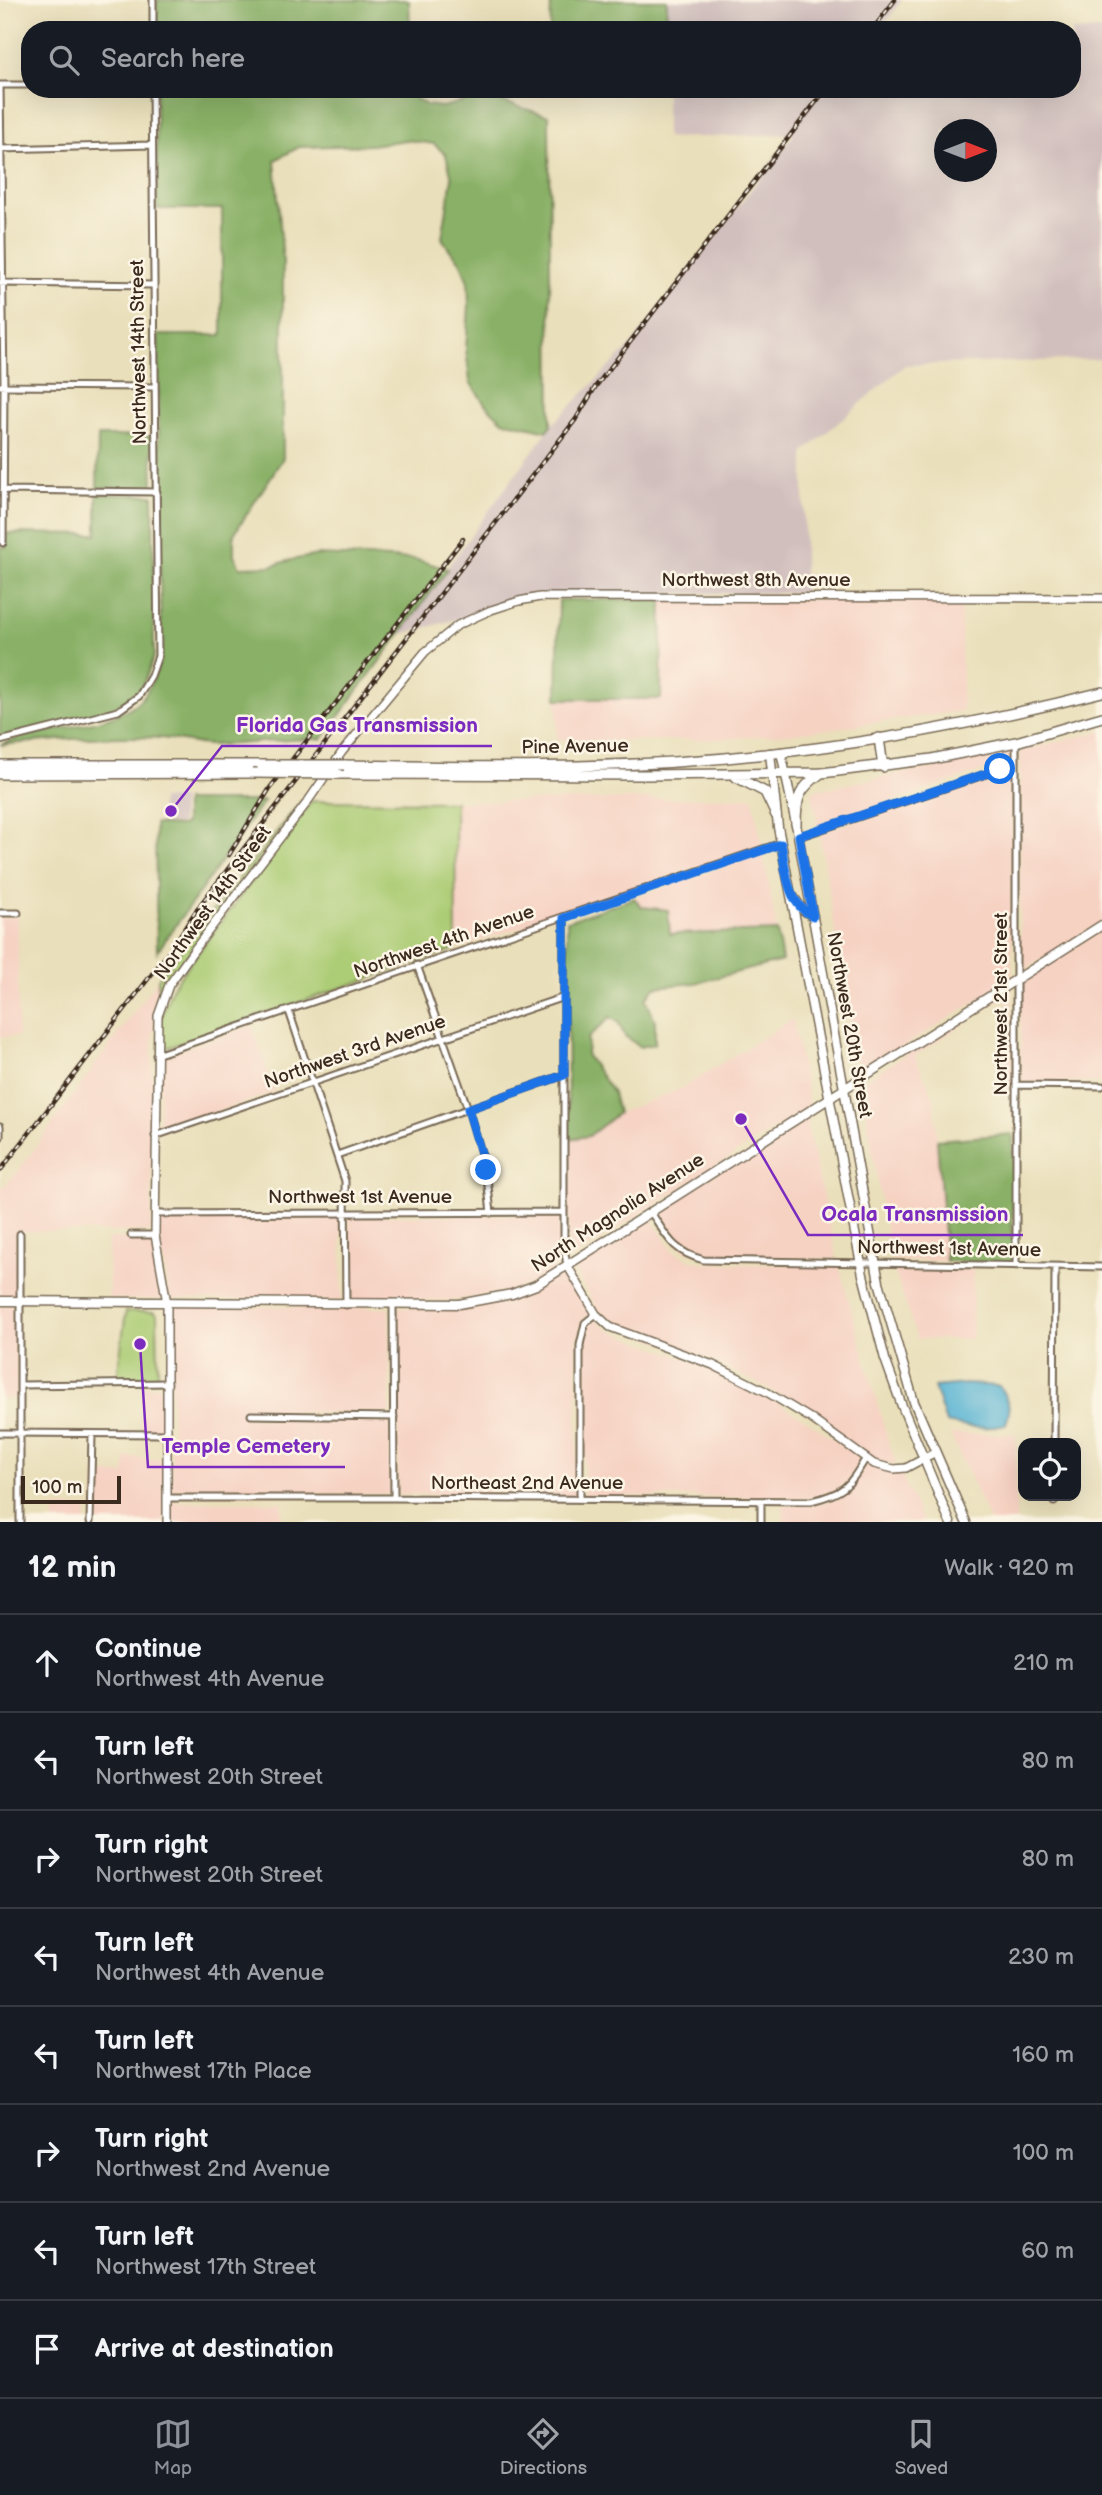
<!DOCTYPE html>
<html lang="en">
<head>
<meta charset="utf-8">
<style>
	:root { --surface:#171b24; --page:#242831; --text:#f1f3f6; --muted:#9ea1a6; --line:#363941; --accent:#8c9099 }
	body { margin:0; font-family:"Balsamiq Sans",sans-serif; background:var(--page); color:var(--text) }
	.controls { position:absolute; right:21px; bottom:21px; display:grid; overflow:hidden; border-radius:14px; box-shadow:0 7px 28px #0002 }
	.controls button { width:63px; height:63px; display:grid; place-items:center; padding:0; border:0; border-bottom:2px solid var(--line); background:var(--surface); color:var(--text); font:35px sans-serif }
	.compass { position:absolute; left:934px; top:119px; width:63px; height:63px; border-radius:50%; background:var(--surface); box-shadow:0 7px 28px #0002; rotate:90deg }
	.scale { position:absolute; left:21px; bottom:18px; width:100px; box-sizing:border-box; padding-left:7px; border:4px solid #3b2a1e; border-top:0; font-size:19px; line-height:24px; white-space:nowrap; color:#3b2a1e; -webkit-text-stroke:5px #fcf5e5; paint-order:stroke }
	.stop { position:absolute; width:21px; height:21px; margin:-16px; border:5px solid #1a73e8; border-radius:50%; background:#fff }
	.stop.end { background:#1a73e8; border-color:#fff; box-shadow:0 2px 7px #0008 }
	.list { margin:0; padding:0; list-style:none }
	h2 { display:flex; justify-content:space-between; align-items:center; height:91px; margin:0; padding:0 28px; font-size:30px }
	h2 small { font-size:23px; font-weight:400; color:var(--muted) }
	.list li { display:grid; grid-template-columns:46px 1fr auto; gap:21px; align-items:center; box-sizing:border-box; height:98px; padding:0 28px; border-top:2px solid var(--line) }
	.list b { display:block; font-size:26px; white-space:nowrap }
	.list p { margin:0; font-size:23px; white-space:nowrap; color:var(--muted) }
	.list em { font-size:23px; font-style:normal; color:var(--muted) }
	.icon { flex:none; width:38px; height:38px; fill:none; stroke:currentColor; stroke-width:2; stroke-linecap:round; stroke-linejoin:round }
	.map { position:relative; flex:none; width:1102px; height:1522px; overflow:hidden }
	.search { position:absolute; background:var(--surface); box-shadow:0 7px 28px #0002; left:21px; right:21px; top:21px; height:77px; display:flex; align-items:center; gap:18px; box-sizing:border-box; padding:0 24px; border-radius:28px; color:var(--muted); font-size:26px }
	.sheet { height:875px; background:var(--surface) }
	nav { display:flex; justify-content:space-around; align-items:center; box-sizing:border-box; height:98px; border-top:2px solid var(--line); background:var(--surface); font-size:19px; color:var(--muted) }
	nav a { display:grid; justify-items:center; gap:4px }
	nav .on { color:var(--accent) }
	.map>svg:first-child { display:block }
	.built { fill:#f6d2c3 }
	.industrial { fill:#d1bfbd; fill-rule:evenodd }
	.green { fill:#accc74; stroke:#747b49; stroke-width:2 }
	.forest { fill:#89b066; stroke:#626d42; stroke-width:2 }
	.water { fill:#55b2d3; stroke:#486e78; stroke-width:2 }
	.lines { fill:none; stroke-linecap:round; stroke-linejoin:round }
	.minor-casing { stroke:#786955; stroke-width:9 }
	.tertiary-casing { stroke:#786955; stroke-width:10 }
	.secondary-casing { stroke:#786955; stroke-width:11 }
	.trunk-casing { stroke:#786955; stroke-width:12 }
	.minor { stroke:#fff; stroke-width:5 }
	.tertiary { stroke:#fff; stroke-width:7 }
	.secondary { stroke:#fff; stroke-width:8 }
	.trunk { stroke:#fff; stroke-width:9 }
	.rail-casing { stroke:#3b2a1e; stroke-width:4.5 }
	.rail { stroke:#fcf5e5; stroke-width:2; stroke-dasharray:5; stroke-linecap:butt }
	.trunk-bridge-casing { stroke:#786955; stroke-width:12; stroke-linecap:butt }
	.trunk-bridge { stroke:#fff; stroke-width:9 }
	.route { stroke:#1a73e8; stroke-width:9 }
	.labels { text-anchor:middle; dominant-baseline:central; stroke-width:5; stroke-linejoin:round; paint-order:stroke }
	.street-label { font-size:19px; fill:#3b2a1e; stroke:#fcf5e5 }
	.leader { fill:none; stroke:#7b2cbf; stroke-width:2.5 }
	.callout-dot { fill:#7b2cbf; stroke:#fcf5e5; stroke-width:2.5 }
	.callout-label { font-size:21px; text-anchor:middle; font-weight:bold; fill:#7b2cbf; stroke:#fcf5e5; stroke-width:5; stroke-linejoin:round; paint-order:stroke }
</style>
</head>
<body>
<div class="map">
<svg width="1102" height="1522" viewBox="0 0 1102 1522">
	<rect width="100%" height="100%" fill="#fcf5e5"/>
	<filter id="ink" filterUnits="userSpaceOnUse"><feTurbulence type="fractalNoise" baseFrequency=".0143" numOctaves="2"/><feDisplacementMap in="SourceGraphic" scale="14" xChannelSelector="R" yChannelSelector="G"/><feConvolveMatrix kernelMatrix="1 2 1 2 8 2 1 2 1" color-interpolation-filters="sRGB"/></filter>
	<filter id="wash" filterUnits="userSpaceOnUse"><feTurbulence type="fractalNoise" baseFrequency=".00686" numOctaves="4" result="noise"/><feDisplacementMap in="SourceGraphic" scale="28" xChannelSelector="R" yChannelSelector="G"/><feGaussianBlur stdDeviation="1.57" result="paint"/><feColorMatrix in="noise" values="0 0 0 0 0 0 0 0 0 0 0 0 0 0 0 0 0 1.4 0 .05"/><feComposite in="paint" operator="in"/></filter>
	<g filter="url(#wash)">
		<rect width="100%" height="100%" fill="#e9dfba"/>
		<path class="built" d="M 662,599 L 961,600 L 962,711 L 789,734 L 710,740 L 557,740 L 557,699 L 661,699 Z
			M 1102,731 L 1102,921 L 1020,973 L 1020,751 Z
			M 1012,752 L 1012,761 L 818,826 L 812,791 Z
			M 1012,768 L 1012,978 L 859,1075 L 819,833 Z
			M 753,797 L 762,846 L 456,949 L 455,802 Z
			M 763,853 L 777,931 L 669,934 L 634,898 Z
			M 18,916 L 18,1036 L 0,1037 L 0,917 Z
			M 1102,930 L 1102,1082 L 1021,1082 L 1020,981 Z
			M 158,979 L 158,1005 L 154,1016 L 152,1053 L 151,1232 L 16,1231 L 16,1298 L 0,1298 L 0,1190 L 16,1174 Z
			M 1012,986 L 1013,1092 L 1007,1092 L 1007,995 L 915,1056 L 934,1098 L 946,1261 L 891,1260 L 861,1083 Z
			M 793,1019 L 808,1099 L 808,1107 L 570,1259 L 568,1248 L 568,1139 L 589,1135 L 618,1113 L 680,1089 Z
			M 252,1026 L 275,1092 L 159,1131 L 160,1057 Z
			M 807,1116 L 807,1126 L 837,1259 L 705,1256 L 691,1253 L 679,1247 L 655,1212 Z
			M 560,1215 L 560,1248 L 563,1263 L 534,1282 L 510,1291 L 459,1300 L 350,1301 L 349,1216 Z
			M 341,1216 L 342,1301 L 170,1299 L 159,1235 L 159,1217 Z
			M 649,1216 L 673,1251 L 688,1259 L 704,1263 L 839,1266 L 890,1448 L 897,1465 L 876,1461 L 812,1415 L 767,1388 L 715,1362 L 612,1324 L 599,1312 L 572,1266 Z
			M 108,1238 L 152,1239 L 162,1299 L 109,1299 Z
			M 893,1267 L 973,1269 L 972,1339 L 917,1339 Z
			M 566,1270 L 591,1313 L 581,1322 L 577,1345 L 577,1496 L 398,1494 L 397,1308 L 483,1305 L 513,1298 Z
			M 0,1305 L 16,1305 L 17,1398 L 0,1398 Z
			M 171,1306 L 389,1308 L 390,1413 L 248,1412 L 247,1418 L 390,1420 L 390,1494 L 172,1495 Z
			M 595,1319 L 608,1330 L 711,1368 L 763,1394 L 808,1421 L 861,1459 L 848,1481 L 834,1492 L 810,1498 L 584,1496 L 584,1346 L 588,1325 Z
			M 164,1386 L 165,1431 L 141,1431 L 143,1387 Z
			M 950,1434 L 1016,1434 L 1016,1522 L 990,1522 Z
			M 164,1438 L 164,1522 L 94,1522 L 95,1474 L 125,1474 L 126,1457 L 163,1460 Z
			M 867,1463 L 900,1472 L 923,1522 L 784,1522 L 783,1505 L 811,1505 L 837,1499 L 854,1484 Z
			M 172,1502 L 282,1502 L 282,1522 L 171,1522 Z
			M 54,1507 L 86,1508 L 86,1522 L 54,1522 Z"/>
		<path class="industrial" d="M 667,0 L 902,0 L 880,30 L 666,30 Z
			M 1102,30 L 1102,359 L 905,365 L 804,452 L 804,593 L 539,594 L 517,597 L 465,617 L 398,635 L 551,426 L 631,345 L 794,134 L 666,138 L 666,89 L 1072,89 L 1072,31 ZM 944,130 L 986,130 L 986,172 L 944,172 Z
			M 161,799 L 182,799 L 181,824 L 160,823 Z"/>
		<path class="green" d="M 301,801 L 303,801 L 166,983 L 158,1005 L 158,979 Z
			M 312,801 L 455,802 L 456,949 L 160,1050 L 161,1016 L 173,986 Z
			M 126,1311 L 155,1312 L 157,1315 L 158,1373 L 155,1378 L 117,1378 Z"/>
		<path class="forest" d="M 157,0 L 409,0 L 410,30 L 157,30 Z
			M 551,0 L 667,0 L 666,30 L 550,30 Z
			M 156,89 L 412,89 L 412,96 L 426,105 L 442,107 L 484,96 L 549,116 L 551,426 L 547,431 L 503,421 L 485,404 L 470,382 L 466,349 L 469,305 L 468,282 L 460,261 L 449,249 L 442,238 L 452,178 L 446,155 L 434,144 L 406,140 L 372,145 L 299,147 L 275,160 L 283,262 L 283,458 L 234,534 L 234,555 L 240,567 L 271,566 L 291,560 L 318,555 L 414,559 L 448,569 L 322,739 C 284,738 247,745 209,745 C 193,744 177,739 161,738 C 107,735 53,740 0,745 C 37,726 114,730 143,697 C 152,686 156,671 161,659 L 158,335 L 222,335 L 222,209 L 157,209 Z
			M 98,436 L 152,436 L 153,489 L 97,488 Z
			M 97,494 L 153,495 L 154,655 C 150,668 145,685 135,695 C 114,715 32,729 0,737 L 0,547 L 6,547 L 7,533 L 97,534 Z
			M 662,599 L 661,699 L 557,699 L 559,600 Z
			M 185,801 L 264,801 L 157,952 L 155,824 L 181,826 L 185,824 Z
			M 634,898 L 642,907 L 668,910 L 670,934 L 777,931 L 782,961 L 695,983 L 655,987 L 646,998 L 655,1021 L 655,1044 L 640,1047 L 625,1036 L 618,1022 L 610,1017 L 588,1038 L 587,1056 L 613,1093 L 618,1113 L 589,1136 L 568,1139 L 567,921 Z
			M 1013,1134 L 1012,1263 L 946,1261 L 937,1140 Z"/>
		<path class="water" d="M 966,1384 L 999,1386 C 1008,1400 1013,1409 1005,1425 C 985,1430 966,1427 946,1423 L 934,1387 Z"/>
	</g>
	<g filter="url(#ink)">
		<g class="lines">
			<g class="minor-casing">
				<path id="minor" d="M 153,30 L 153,0
					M 0,85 L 4,386 L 3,543
					M 0,85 L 30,85
					M 0,149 L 152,145
					M 0,283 L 153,285
					M 0,386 L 155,387
					M 3,490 L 157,492
					M 0,741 L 118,711 L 139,696 L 151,676 L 158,656 L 152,89
					M 1016,742 L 1016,1266
					M 798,837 L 1016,764
					M 0,913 L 18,913
					M 564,918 L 564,1248 L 567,1265
					M 417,965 L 468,1109 L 486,1169 L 491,1213
					M 289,1011 L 345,1181 L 346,1305
					M 156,1055 L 781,843
					M 1017,1085 L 1102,1086
					M 0,1126 L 0,1137
					M 155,1136 L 564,997
					M 337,1155 L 564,1075
					M 650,1211 C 667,1236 672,1252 704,1260 L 1102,1267
					M 155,1214 L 564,1212
					M 20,1234 L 20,1522
					M 131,1235 L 155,1235
					M 393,1305 L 394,1498
					M 21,1385 L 168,1383
					M 251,1415 L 394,1417
					M 0,1433 L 168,1434
					M 1054,1443 L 1055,1267
					M 168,1498 L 394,1498 L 811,1501 C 845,1493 848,1487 866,1458
					M 580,1499 L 580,1345 L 585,1323 L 596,1314
					M 761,1501 L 761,1522
					M 1054,1502 L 1054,1496
					M 90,1522 L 92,1435"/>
			</g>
			<g class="tertiary-casing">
				<path id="tertiary" d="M 567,1265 L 596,1314 L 610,1327 L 713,1365 L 765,1391 L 810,1418 L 874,1464 L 894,1469 L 906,1468 L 934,1453
					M 167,1522 L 167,1303 L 155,1235 L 158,1016 L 169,985 L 194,950 L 306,804 L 342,752 L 425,652 L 458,625 L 491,610 L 519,601 L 540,597 L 1102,598"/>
			</g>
			<g class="secondary-casing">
				<path id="secondary" d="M 781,752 L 796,824 L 879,1282 L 914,1402 L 966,1522
					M 770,753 L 778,827 L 863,1275 L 885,1359 L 902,1406 L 950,1522
					M 792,895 L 802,909 L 813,916
					M 0,1301 L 459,1304 L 512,1294 L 536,1285 L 1102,925"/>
			</g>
			<g class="trunk-casing">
				<path id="trunk" d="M 879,738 L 883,767
					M 0,765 L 261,765
					M 344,765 C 422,766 500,768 578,766 C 754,763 931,736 1102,692
					M 0,774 L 253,773
					M 338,774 L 644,775 L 822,773 L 932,759 L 1016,742 L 1102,717
					M 736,777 L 765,792 L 776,815
					M 796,824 C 796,797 799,789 821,773"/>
			</g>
			<use href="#minor" class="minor"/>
			<use href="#tertiary" class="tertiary"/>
			<use href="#secondary" class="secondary"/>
			<use href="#trunk" class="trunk"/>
			<g class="rail-casing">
				<path id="rail" d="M 872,30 L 895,0
					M 229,855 L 270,788 L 463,539
					M 0,1171 L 172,948 L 197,909 L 576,419 L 596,386 L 826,89"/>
			</g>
			<use href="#rail" class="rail"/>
			<g class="trunk-bridge-casing">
				<path id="trunk-bridge" d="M 261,765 L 344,765
					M 253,773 L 338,774"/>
			</g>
			<use href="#trunk-bridge" class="trunk-bridge"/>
		</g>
	</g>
	<g class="lines" filter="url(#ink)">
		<path class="route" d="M 486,1170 L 468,1109 L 564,1075 L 564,918 L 781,844 C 786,869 786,904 813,916 L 799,836 L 1000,769"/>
	</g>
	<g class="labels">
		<g class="street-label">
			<text transform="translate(139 352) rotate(-91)">Northwest 14th Street</text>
			<text x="756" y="580">Northwest 8th Avenue</text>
			<text transform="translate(575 747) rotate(-1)">Pine Avenue</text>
			<text transform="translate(213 903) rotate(-54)">Northwest 14th Street</text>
			<text transform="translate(444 942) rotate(-19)">Northwest 4th Avenue</text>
			<text transform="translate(1001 1004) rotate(-90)">Northwest 21st Street</text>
			<text transform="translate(849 1025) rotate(80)">Northwest 20th Street</text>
			<text transform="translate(355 1052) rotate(-19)">Northwest 3rd Avenue</text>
			<text x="360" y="1197">Northwest 1st Avenue</text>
			<text transform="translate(618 1213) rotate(-33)">North Magnolia Avenue</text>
			<text transform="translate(949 1249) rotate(1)">Northwest 1st Avenue</text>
			<text x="527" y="1483">Northeast 2nd Avenue</text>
		</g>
	</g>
	<path class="leader" d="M171 811L222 746H492M741 1119L808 1235H1023M140 1344L148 1467H345"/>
	<g class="callout-dot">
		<circle cx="171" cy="811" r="7"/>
		<circle cx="741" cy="1119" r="7"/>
		<circle cx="140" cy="1344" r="7"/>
	</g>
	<g class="callout-label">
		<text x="357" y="732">Florida Gas Transmission</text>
		<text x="915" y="1221">Ocala Transmission</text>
		<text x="246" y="1453">Temple Cemetery</text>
	</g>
</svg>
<div class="controls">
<button><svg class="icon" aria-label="locate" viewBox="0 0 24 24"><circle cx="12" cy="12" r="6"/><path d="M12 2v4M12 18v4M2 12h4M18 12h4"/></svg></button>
</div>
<svg class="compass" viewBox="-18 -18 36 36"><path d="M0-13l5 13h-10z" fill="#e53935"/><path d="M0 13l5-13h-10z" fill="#9ea1a6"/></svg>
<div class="scale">100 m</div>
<div class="stop" style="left:1000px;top:769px"></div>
<div class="stop end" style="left:486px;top:1170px"></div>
<div class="search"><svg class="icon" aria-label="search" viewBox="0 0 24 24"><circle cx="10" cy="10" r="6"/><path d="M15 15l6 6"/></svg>Search here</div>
</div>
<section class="sheet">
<h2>12 min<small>Walk · 920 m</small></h2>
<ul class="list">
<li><svg class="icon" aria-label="ahead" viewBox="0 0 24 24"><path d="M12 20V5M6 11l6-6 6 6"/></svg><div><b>Continue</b><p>Northwest 4th Avenue</p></div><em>210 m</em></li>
<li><svg class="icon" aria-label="left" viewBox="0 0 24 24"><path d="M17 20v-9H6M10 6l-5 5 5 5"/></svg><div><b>Turn left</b><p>Northwest 20th Street</p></div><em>80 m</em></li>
<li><svg class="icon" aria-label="right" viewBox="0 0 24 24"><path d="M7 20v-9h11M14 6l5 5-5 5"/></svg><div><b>Turn right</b><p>Northwest 20th Street</p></div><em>80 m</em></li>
<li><svg class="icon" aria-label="left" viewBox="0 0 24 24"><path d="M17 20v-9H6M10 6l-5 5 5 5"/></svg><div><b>Turn left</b><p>Northwest 4th Avenue</p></div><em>230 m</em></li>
<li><svg class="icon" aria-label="left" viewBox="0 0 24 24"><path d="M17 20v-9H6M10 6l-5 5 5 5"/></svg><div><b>Turn left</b><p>Northwest 17th Place</p></div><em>160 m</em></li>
<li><svg class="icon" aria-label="right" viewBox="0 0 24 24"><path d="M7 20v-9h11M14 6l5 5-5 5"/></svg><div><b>Turn right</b><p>Northwest 2nd Avenue</p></div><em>100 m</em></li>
<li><svg class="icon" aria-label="left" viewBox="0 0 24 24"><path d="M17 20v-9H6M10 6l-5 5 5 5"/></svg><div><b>Turn left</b><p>Northwest 17th Street</p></div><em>60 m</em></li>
<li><svg class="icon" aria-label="arrive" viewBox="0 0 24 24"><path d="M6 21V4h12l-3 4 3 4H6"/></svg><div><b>Arrive at destination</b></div></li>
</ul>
</section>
<nav>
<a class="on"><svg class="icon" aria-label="map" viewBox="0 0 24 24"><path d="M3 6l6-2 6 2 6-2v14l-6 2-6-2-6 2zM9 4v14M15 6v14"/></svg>Map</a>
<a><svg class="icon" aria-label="directions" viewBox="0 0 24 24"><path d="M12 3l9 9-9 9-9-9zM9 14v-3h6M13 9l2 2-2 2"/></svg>Directions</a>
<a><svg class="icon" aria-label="saved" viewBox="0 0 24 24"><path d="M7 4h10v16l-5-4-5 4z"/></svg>Saved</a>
</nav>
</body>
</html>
